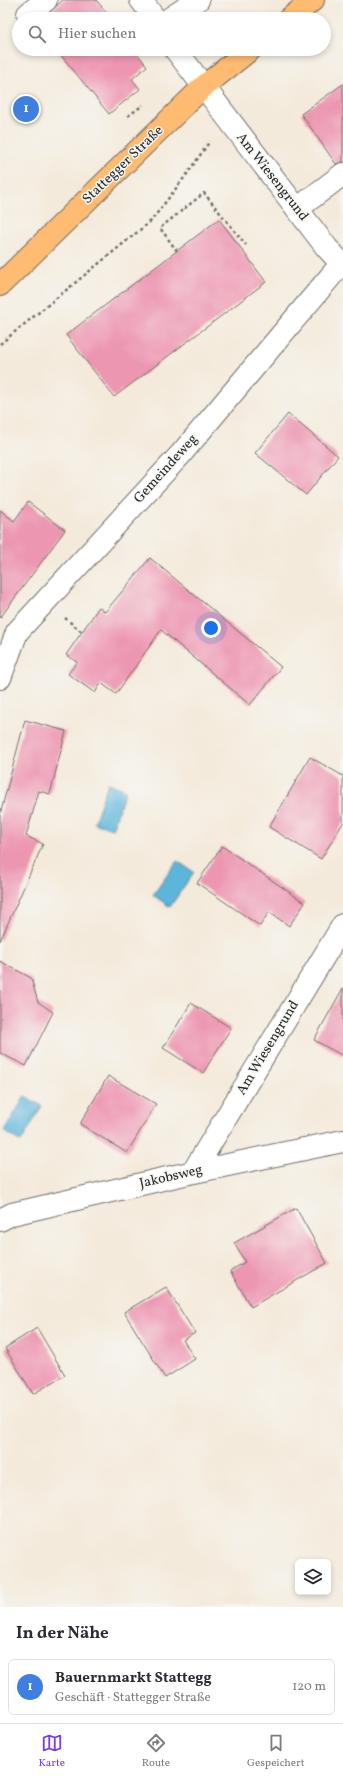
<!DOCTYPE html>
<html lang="de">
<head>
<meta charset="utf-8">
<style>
	:root { --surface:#fff; --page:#f7f7f7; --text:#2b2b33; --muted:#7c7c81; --line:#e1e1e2; --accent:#7c3aed }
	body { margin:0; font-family:Vollkorn,serif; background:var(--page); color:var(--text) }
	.controls { position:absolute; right:12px; bottom:12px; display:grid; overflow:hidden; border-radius:6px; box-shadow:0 2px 6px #0003 }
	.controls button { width:36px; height:36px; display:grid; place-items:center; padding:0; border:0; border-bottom:1px solid var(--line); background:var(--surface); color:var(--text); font:20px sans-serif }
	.you { position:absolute; left:211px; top:628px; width:14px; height:14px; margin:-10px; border:3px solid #fff; border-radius:50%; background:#1a73e8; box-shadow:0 0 0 6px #1a73e833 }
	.badge { display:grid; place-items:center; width:26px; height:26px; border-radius:50%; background:var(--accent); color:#fff; font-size:13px; font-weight:700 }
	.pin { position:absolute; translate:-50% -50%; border:2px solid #fff; box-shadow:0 1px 4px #0006 }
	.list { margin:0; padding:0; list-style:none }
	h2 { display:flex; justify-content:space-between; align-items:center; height:52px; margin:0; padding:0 16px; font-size:17px }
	h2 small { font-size:13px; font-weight:400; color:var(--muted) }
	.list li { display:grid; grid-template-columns:26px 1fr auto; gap:12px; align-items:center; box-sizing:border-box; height:56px; margin:0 8px 8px; padding:0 8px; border:1px solid var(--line); border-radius:6px }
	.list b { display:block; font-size:15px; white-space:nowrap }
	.list p { margin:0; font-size:13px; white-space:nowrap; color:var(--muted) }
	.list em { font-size:13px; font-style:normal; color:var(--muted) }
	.icon { flex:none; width:22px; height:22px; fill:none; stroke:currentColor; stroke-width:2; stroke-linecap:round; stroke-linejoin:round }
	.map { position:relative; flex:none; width:343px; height:1607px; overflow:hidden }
	.search { position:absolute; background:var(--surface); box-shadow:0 2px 6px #0003; left:12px; right:12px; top:12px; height:44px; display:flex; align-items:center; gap:10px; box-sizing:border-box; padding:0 14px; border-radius:22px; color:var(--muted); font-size:15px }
	.sheet { height:116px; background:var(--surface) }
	nav { display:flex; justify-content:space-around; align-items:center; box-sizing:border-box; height:56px; border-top:1px solid var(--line); background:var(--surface); font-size:11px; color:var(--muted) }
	nav a { display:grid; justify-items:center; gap:2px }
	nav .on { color:var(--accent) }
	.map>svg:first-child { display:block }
	.water { fill:#5cb5da; stroke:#447082 }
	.building { fill:#ed96b1 }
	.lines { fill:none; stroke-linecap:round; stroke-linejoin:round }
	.minor-casing { stroke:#716e69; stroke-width:24 }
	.major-casing { stroke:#716e69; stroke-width:24 }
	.path { stroke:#716e69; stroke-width:2.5; stroke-dasharray:3 3; stroke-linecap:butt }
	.minor { stroke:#fff; stroke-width:22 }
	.major { stroke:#febb71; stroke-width:22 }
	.labels { text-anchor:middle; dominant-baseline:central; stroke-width:3; stroke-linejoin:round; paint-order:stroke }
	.street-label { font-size:14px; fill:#2b2b2b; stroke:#f6f6f2 }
</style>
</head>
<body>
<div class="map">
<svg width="343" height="1607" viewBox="0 0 343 1607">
	<rect width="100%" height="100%" fill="#f6f6f2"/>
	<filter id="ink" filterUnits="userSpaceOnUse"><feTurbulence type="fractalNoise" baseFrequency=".025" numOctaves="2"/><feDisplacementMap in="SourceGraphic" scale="8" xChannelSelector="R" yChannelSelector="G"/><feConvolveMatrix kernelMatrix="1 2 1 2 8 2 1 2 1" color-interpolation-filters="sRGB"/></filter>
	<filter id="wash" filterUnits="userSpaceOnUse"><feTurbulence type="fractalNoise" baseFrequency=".012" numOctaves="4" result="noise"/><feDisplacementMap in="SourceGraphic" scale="16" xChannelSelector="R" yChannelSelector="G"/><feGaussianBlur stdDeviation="0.9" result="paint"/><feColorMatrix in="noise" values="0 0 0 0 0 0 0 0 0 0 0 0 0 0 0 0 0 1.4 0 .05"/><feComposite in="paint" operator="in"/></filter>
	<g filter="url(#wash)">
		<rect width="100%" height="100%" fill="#f4eadb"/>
		<path class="water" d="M 108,783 L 126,790 L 112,829 L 94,823 Z
			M 177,861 L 194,872 L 170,907 L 153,895 Z
			M 25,1096 L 42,1106 L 21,1142 L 4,1131 Z"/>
		<g id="blocks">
			<path class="building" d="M 63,0 L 96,0 L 112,19 L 42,19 Z
				M 56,49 L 137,49 L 135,51 L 147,66 L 132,79 L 140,89 L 109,114 Z
				M 343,84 L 343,162 L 336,164 L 301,114 Z
				M 219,219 L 266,282 L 114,397 L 66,335 Z
				M 288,414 L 338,456 L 306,495 L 255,453 Z
				M 28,502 L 65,530 L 0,618 L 0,510 L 14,521 Z
				M 150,558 L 281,667 L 250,705 L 161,630 L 116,694 L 101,683 L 95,693 L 68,674 L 77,662 L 66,655 L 99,607 L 105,612 Z
				M 25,720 L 66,731 L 50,794 L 39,791 L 26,836 L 43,844 L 0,941 L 0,815 Z
				M 310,757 L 343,776 L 343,823 L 321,859 L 269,827 Z
				M 222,846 L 305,903 L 289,926 L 269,912 L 260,926 L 197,883 Z
				M 0,961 L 31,978 L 38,1002 L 53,1012 L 26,1066 L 0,1053 Z
				M 343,988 L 343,1056 L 314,1040 Z
				M 191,1003 L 231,1028 L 203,1073 L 163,1048 Z
				M 108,1076 L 156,1104 L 127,1153 L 80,1124 Z
				M 296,1208 L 327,1263 L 251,1307 L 230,1271 L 245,1262 L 234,1243 Z
				M 166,1287 L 195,1333 L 183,1340 L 195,1359 L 165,1378 L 124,1312 Z
				M 37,1328 L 65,1375 L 33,1394 L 5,1348 Z"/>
		</g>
	</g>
	<g filter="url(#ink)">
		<use href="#blocks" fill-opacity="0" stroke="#716e69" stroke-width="1"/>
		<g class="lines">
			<g class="minor-casing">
				<path id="minor" d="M 141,0 L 155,19
					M 28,14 L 46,0
					M 169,19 L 198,0
					M 175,49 L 327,248 L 343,265
					M 297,209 L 343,174
					M 0,678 L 17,632 L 181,454 L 341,264
					M 193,1172 L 343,925
					M 0,1220 L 12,1214 L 180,1175 L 343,1141"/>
			</g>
			<g class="major-casing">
				<path id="major" d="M 289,19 L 313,0
					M 0,285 L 203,87 L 251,49"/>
			</g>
			<path class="path" d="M 278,54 L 284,49
				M 128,116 L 143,105
				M 177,251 L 160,228 L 204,193 L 246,245
				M 0,344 L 151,221 L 187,174 L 210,141
				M 65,618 L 82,632"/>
			<use href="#minor" class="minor"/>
			<use href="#major" class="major"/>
		</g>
	</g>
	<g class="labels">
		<g class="street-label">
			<text transform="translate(123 165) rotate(-44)">Stattegger Straße</text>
			<text transform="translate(272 177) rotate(52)">Am Wiesengrund</text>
			<text transform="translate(166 469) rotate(-48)">Gemeindeweg</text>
			<text transform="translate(268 1048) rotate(-59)">Am Wiesengrund</text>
			<text transform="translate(171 1177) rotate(-13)">Jakobsweg</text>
		</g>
	</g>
</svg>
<div class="controls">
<button><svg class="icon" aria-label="layers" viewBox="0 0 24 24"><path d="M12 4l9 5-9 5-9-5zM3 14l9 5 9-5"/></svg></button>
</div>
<div class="you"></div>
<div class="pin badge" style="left:26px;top:109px;background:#3f7fe0">1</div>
<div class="search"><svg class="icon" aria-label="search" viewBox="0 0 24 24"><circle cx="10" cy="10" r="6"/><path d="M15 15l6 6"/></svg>Hier suchen</div>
</div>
<section class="sheet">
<h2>In der Nähe<small></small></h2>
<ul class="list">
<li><span class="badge" style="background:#3f7fe0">1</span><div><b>Bauernmarkt Stattegg</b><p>Geschäft · Stattegger Straße</p></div><em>120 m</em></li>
</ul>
</section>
<nav>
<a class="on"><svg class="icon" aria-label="map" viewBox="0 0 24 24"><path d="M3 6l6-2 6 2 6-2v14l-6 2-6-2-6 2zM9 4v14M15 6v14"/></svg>Karte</a>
<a><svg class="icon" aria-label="directions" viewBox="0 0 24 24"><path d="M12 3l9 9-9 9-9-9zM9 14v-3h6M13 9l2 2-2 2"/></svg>Route</a>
<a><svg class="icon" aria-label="saved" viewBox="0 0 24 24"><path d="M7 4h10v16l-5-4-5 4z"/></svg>Gespeichert</a>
</nav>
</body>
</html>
